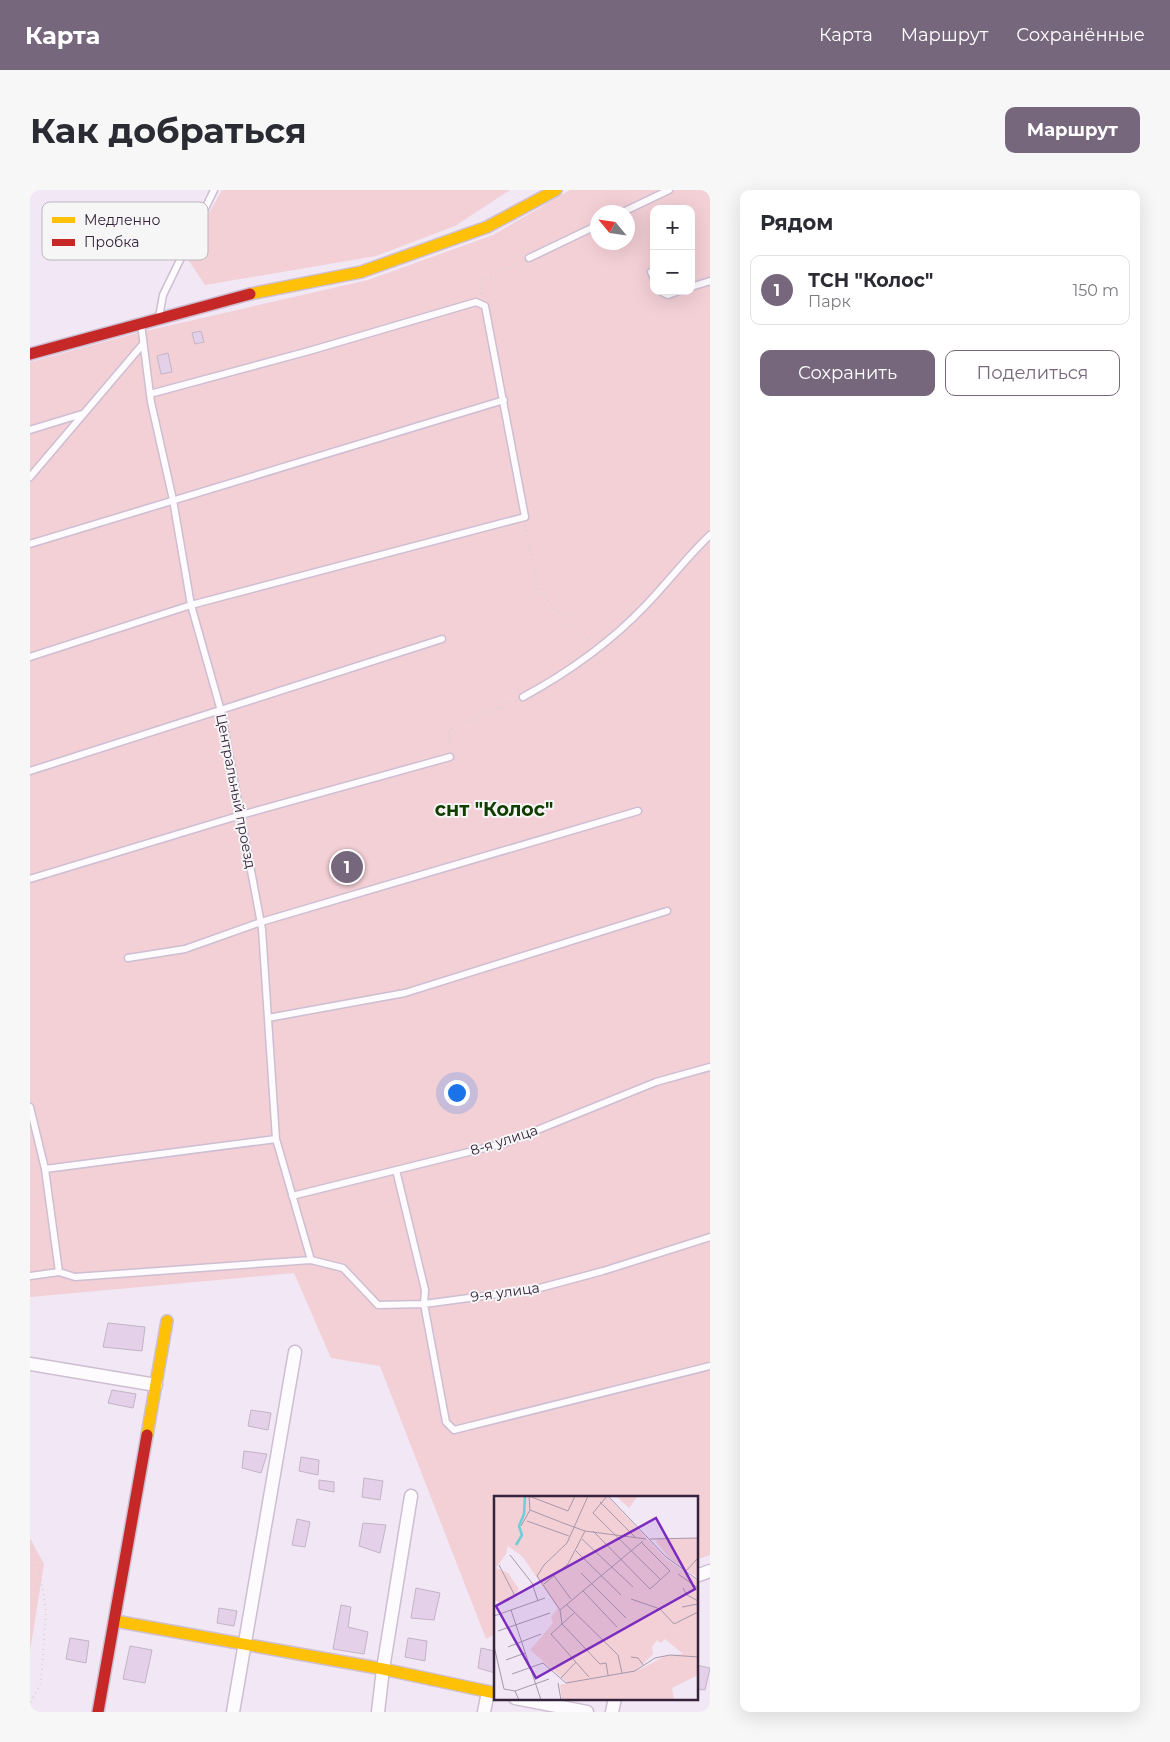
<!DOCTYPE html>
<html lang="ru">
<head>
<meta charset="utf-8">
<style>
	:root { --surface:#fff; --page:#f7f7f7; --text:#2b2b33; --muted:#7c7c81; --line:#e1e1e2; --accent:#77677c }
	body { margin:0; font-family:Montserrat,sans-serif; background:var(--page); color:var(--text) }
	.controls { position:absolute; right:15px; top:15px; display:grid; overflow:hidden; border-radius:10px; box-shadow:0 5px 20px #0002 }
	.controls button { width:45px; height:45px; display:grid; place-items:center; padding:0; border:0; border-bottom:1px solid var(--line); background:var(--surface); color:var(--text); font:25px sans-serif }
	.compass { position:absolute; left:560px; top:15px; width:45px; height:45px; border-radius:50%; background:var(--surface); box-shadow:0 5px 20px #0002; rotate:299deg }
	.you { position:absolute; left:426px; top:902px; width:18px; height:18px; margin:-12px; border:4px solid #fff; border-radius:50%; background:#1a73e8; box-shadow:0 0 0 8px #1a73e833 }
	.badge { display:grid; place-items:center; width:32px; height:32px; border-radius:50%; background:var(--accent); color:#fff; font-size:16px; font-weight:700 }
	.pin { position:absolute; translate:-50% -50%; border:2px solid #fff; box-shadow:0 1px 5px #0006 }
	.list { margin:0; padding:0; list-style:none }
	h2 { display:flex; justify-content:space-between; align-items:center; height:65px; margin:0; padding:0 20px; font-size:21px }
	h2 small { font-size:16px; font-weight:400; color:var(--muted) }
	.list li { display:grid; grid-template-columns:32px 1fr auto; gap:15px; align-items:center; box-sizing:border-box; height:70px; margin:0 10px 10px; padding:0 10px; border:1px solid var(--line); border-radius:10px }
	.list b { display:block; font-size:19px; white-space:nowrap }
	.list p { margin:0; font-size:16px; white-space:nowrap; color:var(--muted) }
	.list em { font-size:16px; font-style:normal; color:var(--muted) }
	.actions { display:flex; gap:10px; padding:15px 20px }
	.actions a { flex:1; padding:11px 0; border:1px solid var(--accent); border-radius:10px; text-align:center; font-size:18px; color:var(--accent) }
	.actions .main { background:var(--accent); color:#fff }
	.map { position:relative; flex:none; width:680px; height:1522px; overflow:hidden; border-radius:10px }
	header { display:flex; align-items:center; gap:30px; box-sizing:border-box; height:70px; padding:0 25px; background:var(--accent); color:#fff }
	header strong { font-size:24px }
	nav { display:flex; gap:28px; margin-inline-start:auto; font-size:18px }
	.intro { display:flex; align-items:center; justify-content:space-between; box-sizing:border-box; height:120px; padding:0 30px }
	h1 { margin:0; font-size:35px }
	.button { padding:12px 22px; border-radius:10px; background:var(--accent); color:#fff; font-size:18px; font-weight:700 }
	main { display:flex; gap:30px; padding:0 30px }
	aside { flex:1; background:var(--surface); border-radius:10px; box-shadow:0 5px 20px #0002 }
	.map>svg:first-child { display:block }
	.green { fill:#f3cfd6; fill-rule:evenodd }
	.building { fill:#e4d1e9; stroke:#c2b4c6 }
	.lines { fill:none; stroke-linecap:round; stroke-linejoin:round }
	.lane-casing { stroke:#cdbed1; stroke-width:9 }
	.street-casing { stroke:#cdbed1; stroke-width:15 }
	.slow-casing { stroke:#cdbed1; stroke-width:14 }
	.jam-casing { stroke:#cdbed1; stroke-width:14 }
	.path { stroke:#d8d3d9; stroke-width:2; stroke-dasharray:1 4; stroke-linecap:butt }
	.lane { stroke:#fdfbfe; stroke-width:6 }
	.street { stroke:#fdfbfe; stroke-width:12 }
	.slow { stroke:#ffc107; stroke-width:11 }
	.jam { stroke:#c62828; stroke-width:11 }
	.labels { text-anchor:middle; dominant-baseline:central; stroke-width:4; stroke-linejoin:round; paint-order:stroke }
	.street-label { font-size:14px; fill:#35223b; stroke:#f6f6f6 }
	.district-label { font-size:19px; font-weight:bold; fill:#113d00; stroke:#f6f6f6 }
	.inset-river { fill:none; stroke:#6cced6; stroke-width:2.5 }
	.inset-road { fill:none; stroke:#a698ab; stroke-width:1 }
	.view { fill:#7b2cbf; fill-opacity:0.15; stroke:#7b2cbf; stroke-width:2.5 }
	.inset-edge { fill:none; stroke:#35223b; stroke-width:2.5 }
	.key { fill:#f6f6f6; stroke:#bcb6be; stroke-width:1 }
	.key-label { font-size:14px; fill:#35223b }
</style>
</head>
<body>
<header>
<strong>Карта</strong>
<nav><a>Карта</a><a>Маршрут</a><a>Сохранённые</a></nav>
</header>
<div class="intro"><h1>Как добраться</h1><a class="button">Маршрут</a></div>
<main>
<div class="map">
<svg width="680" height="1522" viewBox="0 0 680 1522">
	<rect width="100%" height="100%" fill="#f2e7f5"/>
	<path class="green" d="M 192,0 L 480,0 L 425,36 L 346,66 L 175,95 L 155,65 Z
		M 540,0 L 680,0 L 680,1365 L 666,1370 L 666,1307 L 465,1307 L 465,1444 L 456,1449 L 350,1176 L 301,1168 L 264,1083 L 0,1107 L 0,172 L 111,142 L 338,90 L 463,45 ZM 624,19 L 661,19 L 661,101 L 624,101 ZM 568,22 L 598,22 L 598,52 L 568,52 Z
		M 0,1348 L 14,1374 L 0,1461 Z"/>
	<path class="building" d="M 171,141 L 174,152 L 165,154 L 162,143 Z
		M 138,163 L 142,182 L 131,184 L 127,166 Z
		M 78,1133 L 115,1137 L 112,1161 L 73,1157 Z
		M 82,1200 L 106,1204 L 103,1218 L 78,1213 Z
		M 221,1220 L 241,1223 L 238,1240 L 218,1236 Z
		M 214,1261 L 237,1264 L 231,1283 L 212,1278 Z
		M 271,1267 L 289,1270 L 288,1285 L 269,1281 Z
		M 334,1288 L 353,1291 L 350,1310 L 332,1307 Z
		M 289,1290 L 304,1292 L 304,1302 L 289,1299 Z
		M 267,1329 L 280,1332 L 275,1357 L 262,1355 Z
		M 333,1333 L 356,1335 L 350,1363 L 329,1356 Z
		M 386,1398 L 410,1403 L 404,1430 L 381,1428 Z
		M 311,1415 L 321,1417 L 318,1437 L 338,1442 L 334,1464 L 303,1459 Z
		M 189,1418 L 207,1421 L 204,1436 L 187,1433 Z
		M 40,1448 L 59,1451 L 56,1473 L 36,1469 Z
		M 378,1448 L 397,1451 L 395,1471 L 375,1467 Z
		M 100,1456 L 122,1460 L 115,1493 L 93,1489 Z
		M 451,1458 L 465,1461 L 465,1483 L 448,1478 Z
		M 666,1475 L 680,1478 L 675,1500 L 666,1499 Z"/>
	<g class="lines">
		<g class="lane-casing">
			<path id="lane" d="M 593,22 L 639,0
				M 499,68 L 568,35
				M 621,82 L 624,88
				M 661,97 L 680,91
				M 630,101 L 638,105 L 649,101
				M 129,127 L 133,105 L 184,0
				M 111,134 L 121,212 L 143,310 L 161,415 L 191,521 L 232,739 L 246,949 L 281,1070
				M 0,240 L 52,224
				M 0,287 L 113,154
				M 0,354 L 474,210
				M 0,467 L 161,415 L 495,327 L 455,116 L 446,112 L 279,161 L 120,204
				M 493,507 C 539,482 580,453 616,415 C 638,392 657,367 680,345
				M 0,581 L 412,449
				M 0,689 L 211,625 L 420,567
				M 98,768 L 155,759 L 231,732 L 608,621
				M 238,828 L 375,803 L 637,721
				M 0,917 L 15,979 L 29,1082
				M 15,979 L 246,949
				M 366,980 L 395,1100 L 394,1114 L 416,1232 L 424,1240 L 680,1176
				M 262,1006 L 475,953 L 626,892 L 680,877
				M 0,1086 L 29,1082 L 45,1087 L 281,1070 L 313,1078 L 348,1115 L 394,1114 L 506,1099 L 573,1081 L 680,1047"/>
		</g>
		<g class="street-casing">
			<path id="street" d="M 0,1174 L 126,1195
				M 666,1386 L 680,1381
				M 485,1508 L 557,1522
				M 203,1522 L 265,1162
				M 348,1522 L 353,1479 L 381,1306
				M 454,1522 L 458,1502
				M 582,1522 L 585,1508"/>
		</g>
		<g class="slow-casing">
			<path id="slow" d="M 220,104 L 331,82 L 457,37 L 526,0
				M 117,1245 L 137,1131
				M 85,1431 L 353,1479 L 465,1503"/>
		</g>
		<g class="jam-casing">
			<path id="jam" d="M 0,164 L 220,104
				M 68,1522 L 117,1245"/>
		</g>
		<path class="path" d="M 452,104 L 450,91 L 492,71
			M 495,335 L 508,397 L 523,417 L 561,452
			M 421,558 L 419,541 C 421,537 476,515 487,510
			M 0,1351 L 9,1378 L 16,1421 L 11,1493 L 0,1513"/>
		<use href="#lane" class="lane"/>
		<use href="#street" class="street"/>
		<use href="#slow" class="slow"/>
		<use href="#jam" class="jam"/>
	</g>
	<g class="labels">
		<g class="street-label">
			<text transform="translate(206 601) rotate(79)">Центральный проезд</text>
			<text transform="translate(474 950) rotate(-18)">8-я улица</text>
			<text transform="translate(475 1102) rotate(-8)">9-я улица</text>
		</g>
		<g class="district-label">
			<text x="464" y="619">снт "Колос"</text>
		</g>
	</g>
	<g transform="translate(464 1306)">
		<rect width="204" height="204" fill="#f2e7f5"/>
		<path d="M 4,0 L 113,0 L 172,63 L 204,85 L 204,179 L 178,192 L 180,204 L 68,204 L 66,189 L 74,187 L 36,154 L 59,127 L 57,121 L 64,112 L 28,60 L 14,50 L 12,58 L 2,72 L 14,77 L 25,93 L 19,103 L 7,108 L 0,103 L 0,6 ZM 171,143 L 189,158 L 171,160 L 141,176 L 159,158 L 158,151 L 163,144 L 167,147 ZM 122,0 L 144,0 L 135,12 ZM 164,42 L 204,42 L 204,82 L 175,62 L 162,46 Z" fill="#f3cfd6" fill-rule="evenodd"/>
		<path class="inset-river" d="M 22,49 L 28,39 L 25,30 L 30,18 L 31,0"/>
		<path class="inset-road" d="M 35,0 L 36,14 L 69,27 L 91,35 L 152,43M 35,0 L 74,15 L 81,0M 113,0 L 99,17 L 167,84M 114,0 L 172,61 L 204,84M 106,6 L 141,41M 33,25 L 75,40M 27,30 L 36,14M 99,35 L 156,93 L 176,75 L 147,46M 88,43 L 139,91M 156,43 L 204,42M 82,55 L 127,99M 16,59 L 38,87 L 44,105M 5,69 L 21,100M 191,76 L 204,62M 87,77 L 132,122M 184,78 L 204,92M 60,80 L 77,103M 50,88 L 74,68 L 91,35M 189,92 L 193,99 L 204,105M 89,95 L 123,131M 137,103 L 166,113 L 180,128 L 204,116M 72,108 L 124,159 L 128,177M 188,111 L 204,108M 17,114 L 47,204M 66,114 L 43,80 L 50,69 L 73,47 L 94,0M 66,114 L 149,45M 66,114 L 68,128 L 106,168 L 112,167 L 114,179M 80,117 L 57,138 L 95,181M 0,120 L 51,102M 4,135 L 56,117M 0,150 L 10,193 L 21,195 L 25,204M 14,151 L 47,138M 137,161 L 144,162 L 150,170M 12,164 L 31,157M 18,178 L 49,167 L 72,187 L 141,175 L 161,162 L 176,159 L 204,161M 67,182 L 82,166M 64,187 L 67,204M 21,195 L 55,183"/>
		<path class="view" d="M 162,22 L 201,93 L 42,182 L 2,110 Z"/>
		<rect width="204" height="204" class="inset-edge"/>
	</g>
	<rect x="12" y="12" width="166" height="58" rx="8" class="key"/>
	<rect x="22" y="27" width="23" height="6" fill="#ffc107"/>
	<rect x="22" y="49" width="23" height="7" fill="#c62828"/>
	<g class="key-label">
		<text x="54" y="35">Медленно</text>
		<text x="54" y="57">Пробка</text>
	</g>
</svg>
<div class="controls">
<button>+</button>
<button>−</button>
</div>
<svg class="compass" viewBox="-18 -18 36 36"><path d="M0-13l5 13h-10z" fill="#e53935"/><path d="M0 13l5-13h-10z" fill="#7c7c81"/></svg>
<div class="you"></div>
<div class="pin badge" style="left:317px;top:677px">1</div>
</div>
<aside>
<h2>Рядом<small></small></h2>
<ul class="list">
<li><span class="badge">1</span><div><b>ТСН &quot;Колос&quot;</b><p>Парк</p></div><em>150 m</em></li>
</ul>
<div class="actions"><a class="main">Сохранить</a><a>Поделиться</a></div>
</aside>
</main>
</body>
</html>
